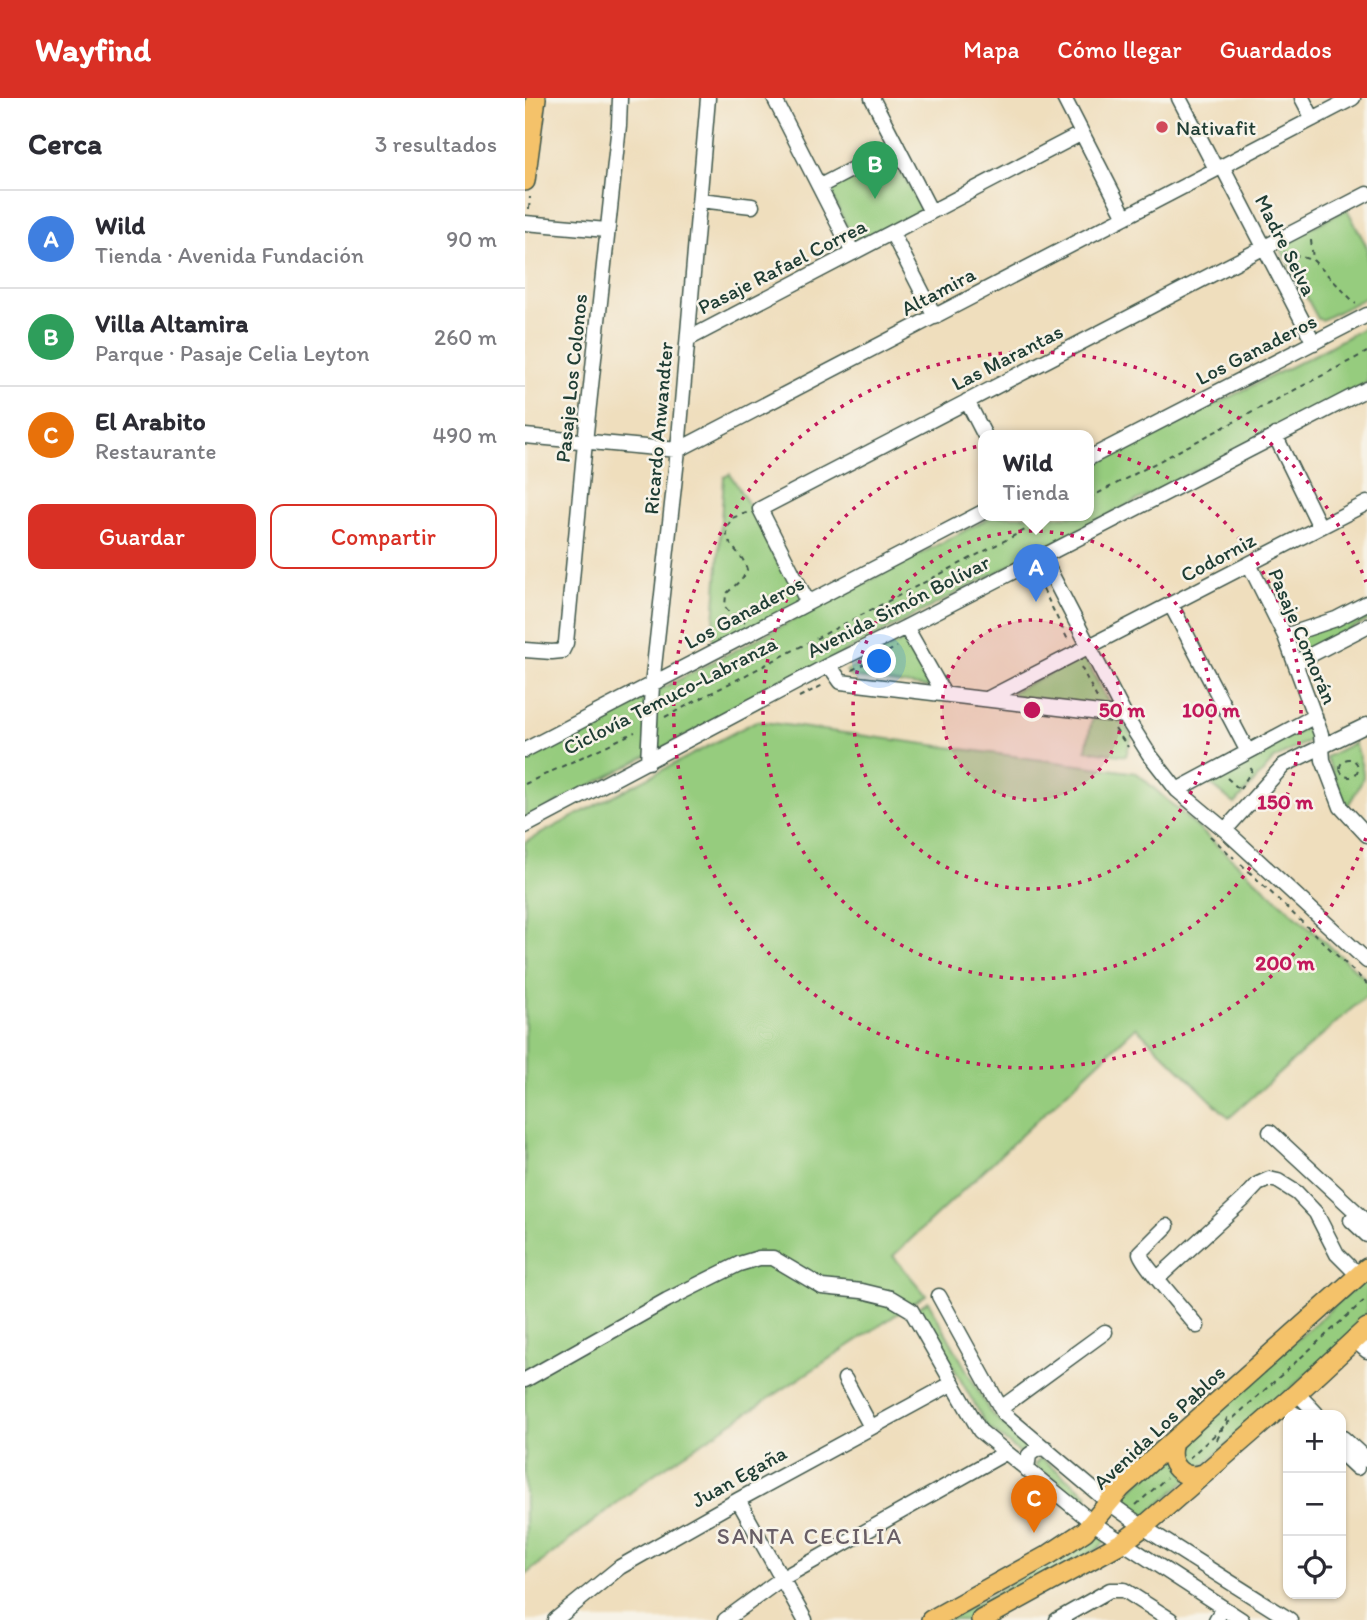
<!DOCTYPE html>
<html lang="es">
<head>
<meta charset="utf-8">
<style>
	:root { --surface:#fff; --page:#f7f7f7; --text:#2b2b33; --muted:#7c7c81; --line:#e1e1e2; --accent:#d93025 }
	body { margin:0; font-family:Itim,sans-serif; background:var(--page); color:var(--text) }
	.controls { position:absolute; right:21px; bottom:21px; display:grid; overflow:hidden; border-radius:14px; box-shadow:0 2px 5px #0004 }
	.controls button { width:63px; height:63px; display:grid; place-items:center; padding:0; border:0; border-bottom:2px solid var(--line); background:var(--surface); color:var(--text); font:35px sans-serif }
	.you { position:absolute; left:355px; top:564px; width:24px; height:24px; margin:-18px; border:5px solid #fff; border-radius:50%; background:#1a73e8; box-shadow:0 0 0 10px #1a73e833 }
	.badge { display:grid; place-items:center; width:46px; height:46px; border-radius:50%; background:var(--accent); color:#fff; font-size:23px; font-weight:700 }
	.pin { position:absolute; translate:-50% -58px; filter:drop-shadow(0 2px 4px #0008) }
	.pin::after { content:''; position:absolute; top:37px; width:24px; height:21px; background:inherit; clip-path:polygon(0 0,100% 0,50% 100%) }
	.popup { position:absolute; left:453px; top:332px; width:116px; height:91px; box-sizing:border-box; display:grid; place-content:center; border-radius:14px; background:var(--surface); filter:drop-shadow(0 2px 5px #0005); font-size:23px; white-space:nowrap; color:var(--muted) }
	.popup b { font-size:26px; color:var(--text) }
	.popup::after { content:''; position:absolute; left:50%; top:100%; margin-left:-14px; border:14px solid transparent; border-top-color:var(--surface) }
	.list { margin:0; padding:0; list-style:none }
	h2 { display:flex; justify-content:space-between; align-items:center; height:91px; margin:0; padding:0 28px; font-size:30px }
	h2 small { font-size:23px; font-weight:400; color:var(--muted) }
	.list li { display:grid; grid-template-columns:46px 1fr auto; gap:21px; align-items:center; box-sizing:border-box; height:98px; padding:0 28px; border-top:2px solid var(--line) }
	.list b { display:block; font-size:26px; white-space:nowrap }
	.list p { margin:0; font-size:23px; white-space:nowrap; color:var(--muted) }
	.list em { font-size:23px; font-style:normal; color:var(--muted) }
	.actions { display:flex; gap:14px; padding:21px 28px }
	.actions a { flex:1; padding:16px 0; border:2px solid var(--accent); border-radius:14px; text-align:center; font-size:24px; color:var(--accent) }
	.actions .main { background:var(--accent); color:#fff }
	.icon { flex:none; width:38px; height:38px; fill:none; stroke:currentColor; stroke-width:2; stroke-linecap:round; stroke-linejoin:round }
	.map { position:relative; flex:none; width:842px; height:1522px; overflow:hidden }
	header { display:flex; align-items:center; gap:42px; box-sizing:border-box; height:98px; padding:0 35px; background:var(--accent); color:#fff }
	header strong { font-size:33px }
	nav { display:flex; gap:38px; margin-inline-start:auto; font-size:24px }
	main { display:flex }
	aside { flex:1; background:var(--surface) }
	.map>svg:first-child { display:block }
	.green { fill:#96cc7e; stroke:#5a8459; stroke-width:2 }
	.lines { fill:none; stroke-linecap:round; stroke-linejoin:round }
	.minor-casing { stroke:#3e5549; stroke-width:17 }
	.major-casing { stroke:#3e5549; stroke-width:22 }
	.path { stroke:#3e5549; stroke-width:2; stroke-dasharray:5 5; stroke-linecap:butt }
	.minor { stroke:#fff; stroke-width:14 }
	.major { stroke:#f4c26a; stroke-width:19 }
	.ring { fill:none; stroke:#c2185b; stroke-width:3.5; stroke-dasharray:3.5 7 }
	.poi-dot { fill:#d1495b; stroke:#f7f3e8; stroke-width:2.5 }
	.labels { text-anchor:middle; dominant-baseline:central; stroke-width:5; stroke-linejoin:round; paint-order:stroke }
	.poi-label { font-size:21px; fill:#1f3d34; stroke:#f7f3e8; text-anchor:start }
	.street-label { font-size:21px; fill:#1f3d34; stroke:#f7f3e8 }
	.neighbourhood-label { font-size:23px; letter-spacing:2px; fill:#685e66; stroke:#f7f3e8 }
	.centre { fill:#c2185b; stroke:#f7f3e8; stroke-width:3.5 }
	.ring-label { font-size:21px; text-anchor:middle; font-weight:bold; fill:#c2185b; stroke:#f7f3e8; stroke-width:5; stroke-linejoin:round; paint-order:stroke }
</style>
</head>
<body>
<header>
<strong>Wayfind</strong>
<nav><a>Mapa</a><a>Cómo llegar</a><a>Guardados</a></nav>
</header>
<main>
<aside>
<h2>Cerca<small>3 resultados</small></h2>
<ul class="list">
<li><span class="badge" style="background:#3f7fe0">A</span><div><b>Wild</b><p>Tienda · Avenida Fundación</p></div><em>90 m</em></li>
<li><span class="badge" style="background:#2e9e5b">B</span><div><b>Villa Altamira</b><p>Parque · Pasaje Celia Leyton</p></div><em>260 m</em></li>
<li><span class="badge" style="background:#e8710a">C</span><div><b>El Arabito</b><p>Restaurante</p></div><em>490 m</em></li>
</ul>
<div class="actions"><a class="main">Guardar</a><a>Compartir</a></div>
</aside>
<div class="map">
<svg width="842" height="1522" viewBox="0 0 842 1522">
	<rect width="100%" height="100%" fill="#f7f3e8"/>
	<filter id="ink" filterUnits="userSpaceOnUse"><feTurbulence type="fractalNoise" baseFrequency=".0143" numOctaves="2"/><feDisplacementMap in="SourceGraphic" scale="14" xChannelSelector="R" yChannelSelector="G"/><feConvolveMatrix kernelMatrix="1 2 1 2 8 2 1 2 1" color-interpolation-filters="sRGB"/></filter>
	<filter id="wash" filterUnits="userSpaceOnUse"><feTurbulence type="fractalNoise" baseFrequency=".00686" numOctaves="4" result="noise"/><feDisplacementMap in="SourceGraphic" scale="28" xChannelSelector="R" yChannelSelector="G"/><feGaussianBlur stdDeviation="1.57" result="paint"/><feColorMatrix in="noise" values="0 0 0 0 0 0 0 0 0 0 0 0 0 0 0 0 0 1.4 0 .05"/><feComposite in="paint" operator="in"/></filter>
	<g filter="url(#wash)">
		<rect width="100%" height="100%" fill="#efdebd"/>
		<path class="green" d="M 367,58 L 398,112 L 331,147 L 303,91 Z
			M 822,111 L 842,149 L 842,199 L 797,222 L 793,221 L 755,150 L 758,144 Z
			M 842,228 L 842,285 L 497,461 L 0,722 L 0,662 L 468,418 L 564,418 L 564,369 L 789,257 Z
			M 205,376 L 283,505 L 187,554 L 199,379 Z
			M 842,510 L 842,523 L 772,557 L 767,539 Z
			M 381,541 L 408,590 L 326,579 L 321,573 Z
			M 559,558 L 586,609 L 490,599 L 487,594 Z
			M 567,621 L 593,621 L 607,638 L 601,658 L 561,652 Z
			M 231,623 L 612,675 L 842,882 L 842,897 L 704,1020 L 611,929 L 368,1158 L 401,1197 L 129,1376 L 0,1477 L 0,744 Z
			M 786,627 L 793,638 L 749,661 L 710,706 L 680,682 Z
			M 829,645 C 842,682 842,676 822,709 L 801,659 Z
			M 842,1178 L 842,1223 L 621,1418 L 601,1410 L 598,1402 L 599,1398 Z
			M 403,1203 L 465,1314 L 503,1349 L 496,1356 L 462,1328 L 394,1209 Z
			M 516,1360 L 562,1396 L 562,1401 L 551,1402 L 509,1367 Z
			M 574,1435 L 583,1441 L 574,1450 L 445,1522 L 422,1522 Z"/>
	</g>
	<g filter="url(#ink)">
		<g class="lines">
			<g class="minor-casing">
				<path id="minor" d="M 249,0 L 328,155
					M 347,0 L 406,114
					M 539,0 L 600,119
					M 654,0 L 691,71
					M 777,0 L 788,21
					M 697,68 L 789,245
					M 295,88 L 372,48
					M 175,102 L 227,108
					M 0,125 L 82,132
					M 367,135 L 410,219
					M 163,241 L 557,35
					M 442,303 L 460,338
					M 750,337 L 795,429
					M 0,338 L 153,352 L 828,0
					M 564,360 L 842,217
					M 517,458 L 600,618 L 624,656 L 652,692 L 700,732 L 842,863
					M 724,466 L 760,538 L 796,636 L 798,662 L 816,709 L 842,737
					M 283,505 L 235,411 L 842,96
					M 646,507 L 723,654
					M 381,529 L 419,596
					M 760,538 L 811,521 L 842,505
					M 0,552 L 27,554 L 37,553 L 41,545 L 60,344 L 94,27 L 95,0
					M 770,565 L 842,528
					M 304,567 L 316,584 L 600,618
					M 462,601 L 842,405
					M 0,652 L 458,414
					M 123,664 L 127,587 L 153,352 L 183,0
					M 652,692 L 790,618
					M 0,728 L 304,567 L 381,529 L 842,291
					M 700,732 L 759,667 L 842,627
					M 745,1034 L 842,1124
					M 826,1122 L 842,1137
					M 642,1128 L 615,1155 C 616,1164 662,1216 672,1228
					M 633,1180 L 718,1102 L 733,1086 L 744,1081 L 753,1083 L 772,1095 L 791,1115 L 812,1156 L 826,1170 L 836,1175
					M 414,1198 L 479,1316 L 583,1404 L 618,1429 L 765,1522
					M 829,1242 L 842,1253
					M 320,1281 L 346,1329
					M 0,1282 L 142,1202 L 214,1166 L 234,1160 L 248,1160 L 297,1189 L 337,1193 L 366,1200 L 386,1212 L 455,1333 L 568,1425 L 717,1522
					M 772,1295 L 791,1315
					M 756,1309 L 772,1317
					M 476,1310 L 580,1234
					M 818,1340 L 842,1362
					M 816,1355 L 832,1370
					M 502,1372 L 504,1357 L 512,1351 L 521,1350
					M 213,1402 L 280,1522
					M 30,1522 L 95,1469 L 213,1402 L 428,1285
					M 200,1522 L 256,1481 L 480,1355
					M 532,1522 L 585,1492 L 599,1492 L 646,1522
					M 691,1522 L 698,1510"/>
			</g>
			<g class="major-casing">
				<path id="major" d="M 0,83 L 11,0
					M 648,1345 C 641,1366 657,1383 678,1376
					M 406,1522 L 525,1456 L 560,1433 L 596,1390 L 842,1170
					M 456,1522 L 598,1444 L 618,1429 L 772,1295 L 842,1230"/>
			</g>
			<path class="path" d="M 4,111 L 5,99
				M 786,142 L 788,162 L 831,206
				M 759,154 L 787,162
				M 564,400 L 842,254
				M 518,491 L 543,542
				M 220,524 L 205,515 L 200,509 L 201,496 L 218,480 L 222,472 C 217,449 191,447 207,420 L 224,414
				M 556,569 L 573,602
				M 327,572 L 372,549
				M 274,599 L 300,586
				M 140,619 L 527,418
				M 590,631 L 603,649
				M815 670a9 9 0 1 1 18 0a9 9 0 1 1-18 0Z
				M 702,680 L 713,690
				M 0,686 L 110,634
				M 715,691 L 727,672 L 724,668
				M 685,738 L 709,760
				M 716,766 L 842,886
				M 692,1342 L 704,1316
				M 664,1360 L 842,1200
				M 611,1407 L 641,1380"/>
			<use href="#minor" class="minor"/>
			<use href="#major" class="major"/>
		</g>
	</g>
	<circle cx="507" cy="612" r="90" fill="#c2185b" fill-opacity=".12"/>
	<g class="ring">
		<circle cx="507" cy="612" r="90"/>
		<circle cx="507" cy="612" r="179"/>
		<circle cx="507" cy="612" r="269"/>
		<path d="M841 740A358 358 0 1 1 841 484"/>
	</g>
	<circle class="poi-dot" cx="637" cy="29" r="7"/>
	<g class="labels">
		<g class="poi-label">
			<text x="651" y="29">Nativafit</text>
		</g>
		<g class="street-label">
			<text transform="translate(761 147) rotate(63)">Madre Selva</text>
			<text transform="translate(257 168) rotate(-27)">Pasaje Rafael Correa</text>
			<text transform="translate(413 193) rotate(-28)">Altamira</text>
			<text transform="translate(731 251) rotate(-27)">Los Ganaderos</text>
			<text transform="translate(482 259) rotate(-27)">Las Marantas</text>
			<text transform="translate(46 280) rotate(-84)">Pasaje Los Colonos</text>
			<text transform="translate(133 330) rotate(-85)">Ricardo Anwandter</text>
			<text transform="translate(693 459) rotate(-28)">Codorniz</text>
			<text transform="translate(373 508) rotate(-27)">Avenida Simón Bolívar</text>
			<text transform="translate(219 514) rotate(-28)">Los Ganaderos</text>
			<text transform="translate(778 538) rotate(67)">Pasaje Comorán</text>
			<text transform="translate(145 597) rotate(-27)">Ciclovía Temuco-Labranza</text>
			<text transform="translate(634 1329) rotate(-43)">Avenida Los Pablos</text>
			<text transform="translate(214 1378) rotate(-29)">Juan Egaña</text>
		</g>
		<g class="neighbourhood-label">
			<text x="285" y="1438">SANTA CECILIA</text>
		</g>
	</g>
	<circle cx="507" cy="612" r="10" class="centre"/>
	<g class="ring-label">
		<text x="597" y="619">50 m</text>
		<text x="686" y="619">100 m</text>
		<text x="760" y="711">150 m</text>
		<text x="760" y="872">200 m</text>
	</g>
</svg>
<div class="controls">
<button>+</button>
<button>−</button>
<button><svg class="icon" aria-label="locate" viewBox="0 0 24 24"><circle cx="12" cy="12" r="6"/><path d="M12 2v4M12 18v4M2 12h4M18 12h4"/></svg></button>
</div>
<div class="you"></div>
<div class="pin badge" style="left:511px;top:504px;background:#3f7fe0">A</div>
<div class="popup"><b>Wild</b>Tienda</div>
<div class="pin badge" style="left:350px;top:101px;background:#2e9e5b">B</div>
<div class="pin badge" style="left:509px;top:1435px;background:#e8710a">C</div>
</div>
</main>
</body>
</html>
